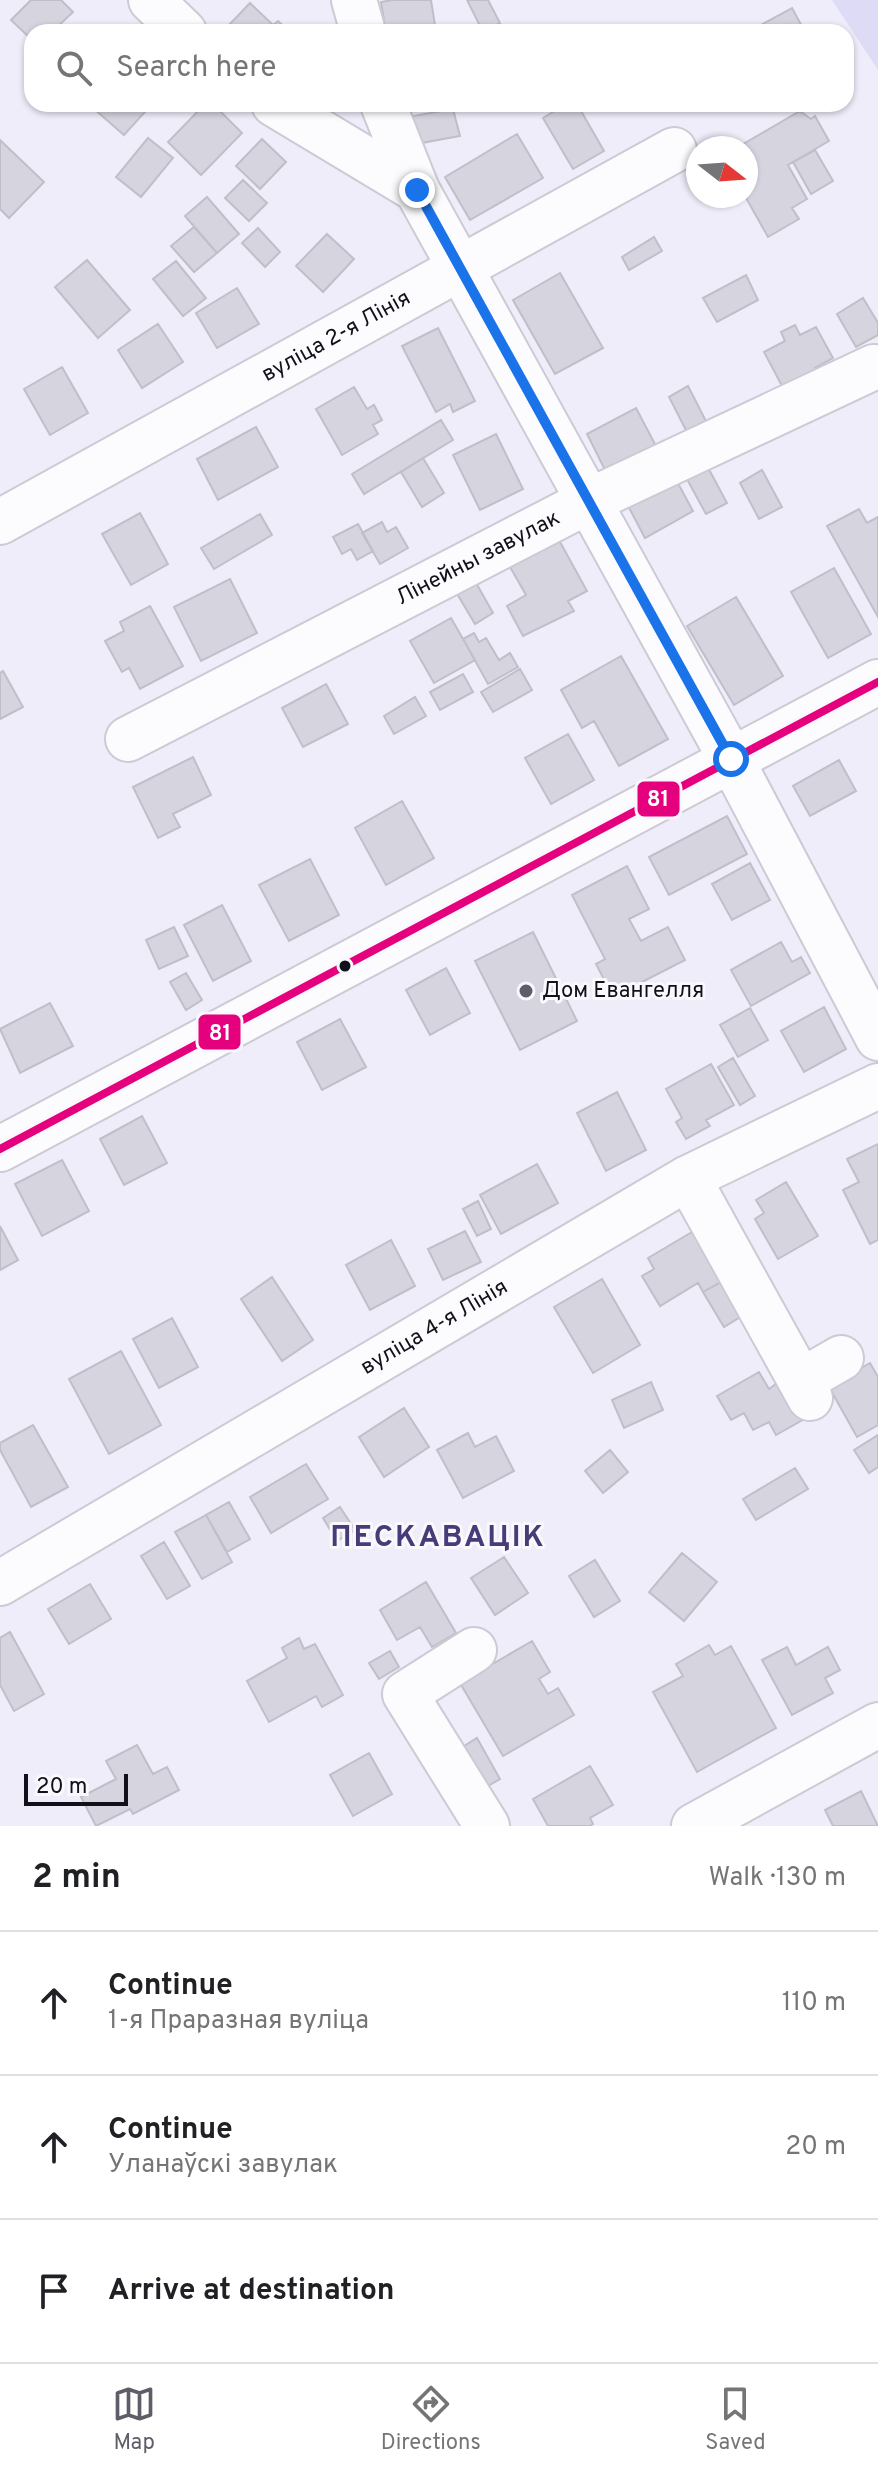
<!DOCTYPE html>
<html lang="en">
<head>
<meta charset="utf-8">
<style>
	:root { --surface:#fff; --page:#f6f6f6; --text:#202124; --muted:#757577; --line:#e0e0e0; --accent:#5f5d67 }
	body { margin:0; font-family:Overpass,sans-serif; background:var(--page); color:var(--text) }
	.compass { position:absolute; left:686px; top:136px; width:72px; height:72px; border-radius:50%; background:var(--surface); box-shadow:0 2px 6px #0004; rotate:107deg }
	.scale { position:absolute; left:24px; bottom:20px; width:104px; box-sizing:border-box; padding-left:8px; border:4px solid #121019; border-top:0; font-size:22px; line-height:28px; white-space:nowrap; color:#121019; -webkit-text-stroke:6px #f8f8fd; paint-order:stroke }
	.stop { position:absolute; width:24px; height:24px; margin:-18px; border:6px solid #1a73e8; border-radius:50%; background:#fff }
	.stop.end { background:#1a73e8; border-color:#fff; box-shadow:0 2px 8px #0008 }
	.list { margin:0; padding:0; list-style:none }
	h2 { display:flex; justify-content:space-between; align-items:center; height:104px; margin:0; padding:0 32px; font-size:34px }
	h2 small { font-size:26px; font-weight:400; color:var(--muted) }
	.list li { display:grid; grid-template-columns:52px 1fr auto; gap:24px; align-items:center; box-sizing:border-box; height:144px; padding:0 32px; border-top:2px solid var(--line) }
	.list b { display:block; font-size:30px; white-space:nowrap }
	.list p { margin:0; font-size:26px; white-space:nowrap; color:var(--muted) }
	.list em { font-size:26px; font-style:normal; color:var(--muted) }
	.icon { flex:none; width:44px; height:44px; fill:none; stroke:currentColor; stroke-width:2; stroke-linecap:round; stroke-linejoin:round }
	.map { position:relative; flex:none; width:878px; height:1826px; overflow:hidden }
	.search { position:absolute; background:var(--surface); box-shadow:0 2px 6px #0004; left:24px; right:24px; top:24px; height:88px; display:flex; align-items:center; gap:20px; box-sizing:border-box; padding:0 28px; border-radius:24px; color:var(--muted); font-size:30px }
	.sheet { height:536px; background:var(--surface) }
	nav { display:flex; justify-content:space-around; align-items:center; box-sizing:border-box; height:112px; border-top:2px solid var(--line); background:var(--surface); font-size:22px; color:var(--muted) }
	nav a { display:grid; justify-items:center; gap:4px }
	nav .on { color:var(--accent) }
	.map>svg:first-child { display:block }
	.green { fill:#dedbf7 }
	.building { fill:#d5d4df; stroke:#c0bfc9; stroke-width:2 }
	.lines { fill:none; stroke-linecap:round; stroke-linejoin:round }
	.minor-casing { stroke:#cccad5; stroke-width:48 }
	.minor { stroke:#fcfcfe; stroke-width:44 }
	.bus-1-casing { stroke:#f8f8fd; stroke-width:14 }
	.bus-1 { stroke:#e5007d; stroke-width:8 }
	.route { stroke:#1a73e8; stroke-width:10 }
	.bus-dot { fill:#121019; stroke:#f8f8fd; stroke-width:3 }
	.poi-dot { fill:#5f5d67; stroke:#f8f8fd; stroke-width:3 }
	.labels { text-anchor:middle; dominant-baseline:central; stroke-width:6; stroke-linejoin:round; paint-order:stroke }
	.street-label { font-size:22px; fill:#121019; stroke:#f8f8fd }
	.poi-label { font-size:22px; fill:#121019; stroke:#f8f8fd; text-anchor:start }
	.district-label { font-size:30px; font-weight:bold; letter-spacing:2px; fill:#483b78; stroke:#f8f8fd }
	.line-badge { stroke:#f8f8fd; stroke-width:3 }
	.badge-label { font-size:22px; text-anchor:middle; font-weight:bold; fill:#fff }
</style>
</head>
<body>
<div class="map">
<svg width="878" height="1826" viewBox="0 0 878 1826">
	<rect width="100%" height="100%" fill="#eeedf9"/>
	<path class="green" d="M 832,0 L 878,0 L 878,70 Z"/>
	<path class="building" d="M 31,0 L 61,0 L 73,12 L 52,32 L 32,32 L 32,40 L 11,20 Z
		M 392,0 L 431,0 L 436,32 L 386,32 L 381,2 Z
		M 467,0 L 488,0 L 500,23 L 483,32 Z
		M 250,3 L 273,25 L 278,21 L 290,32 L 235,32 L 228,26 Z
		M 792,8 L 805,32 L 762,32 L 759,26 Z
		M 98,104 L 152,104 L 124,135 L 93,108 Z
		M 205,104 L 213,104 L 242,133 L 201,175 L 168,142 Z
		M 566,104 L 577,104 L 604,151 L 573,169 L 543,118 Z
		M 453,109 L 460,136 L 416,144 L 408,117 Z
		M 800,111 L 811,119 L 815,116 L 829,141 L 788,165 L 807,199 L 792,208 L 799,219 L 768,237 L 745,196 L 746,148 L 720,148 L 734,140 L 738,147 Z
		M 517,134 L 543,178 L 470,220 L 445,177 Z
		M 148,138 L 173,158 L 141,197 L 116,177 Z
		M 262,139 L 286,162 L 260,189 L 236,166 Z
		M 0,140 L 44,182 L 9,218 L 0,209 Z
		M 815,150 L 833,181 L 811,194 L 793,162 Z
		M 243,180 L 267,203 L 249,221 L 225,198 Z
		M 207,197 L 239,234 L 217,253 L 185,216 Z
		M 194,227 L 217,253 L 194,272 L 171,246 Z
		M 258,228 L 280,252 L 265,267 L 242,243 Z
		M 327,234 L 354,259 L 323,292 L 296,266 Z
		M 654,237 L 662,251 L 629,270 L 622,257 Z
		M 87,260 L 130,310 L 98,338 L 55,287 Z
		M 176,261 L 206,298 L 183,316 L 153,279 Z
		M 560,273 L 603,348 L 555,374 L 513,300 Z
		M 746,275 L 758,300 L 717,322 L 703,298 Z
		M 237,288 L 259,324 L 217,348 L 196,313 Z
		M 863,298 L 878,323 L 878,335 L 856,347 L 837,314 Z
		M 158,324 L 183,362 L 142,388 L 118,350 Z
		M 795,325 L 800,335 L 816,327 L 833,358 L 815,368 L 820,378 L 803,387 L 798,378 L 782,386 L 764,352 L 785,341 L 781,332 Z
		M 438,328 L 475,401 L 453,412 L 450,404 L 436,412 L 402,346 Z
		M 62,367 L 88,413 L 50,435 L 24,389 Z
		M 688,386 L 708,425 L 689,436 L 669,397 Z
		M 354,387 L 367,409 L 374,405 L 382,420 L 373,425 L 378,434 L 342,455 L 316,409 Z
		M 636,408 L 656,446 L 606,472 L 587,434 Z
		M 441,420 L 453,440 L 364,494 L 352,474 Z
		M 256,427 L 278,467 L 218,500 L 197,459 Z
		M 496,434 L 523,489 L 480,510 L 453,455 Z
		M 423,458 L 444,493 L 422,507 L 401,472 Z
		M 704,460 L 727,503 L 706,514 L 683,472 Z
		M 762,470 L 782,507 L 759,519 L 740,483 Z
		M 674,476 L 693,511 L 645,538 L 626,502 Z
		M 859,509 L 867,523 L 878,517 L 878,617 L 827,526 Z
		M 140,513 L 168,564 L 131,585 L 102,534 Z
		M 260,514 L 272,535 L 214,569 L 201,548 Z
		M 382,522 L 387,532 L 396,527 L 408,548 L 380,564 L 362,533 Z
		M 358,524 L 373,551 L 357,560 L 351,549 L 342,554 L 333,537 Z
		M 559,540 L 587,591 L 568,601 L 574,611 L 523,636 L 507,606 L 526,595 L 510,567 Z
		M 834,568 L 871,634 L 828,658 L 791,592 Z
		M 230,579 L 257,633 L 201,661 L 174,607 Z
		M 475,581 L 493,613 L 475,624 L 456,592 Z
		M 736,597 L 783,676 L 734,705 L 687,626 Z
		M 150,606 L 183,666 L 140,689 L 129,668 L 122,672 L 105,641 L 124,631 L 120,622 Z
		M 451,618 L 475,660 L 434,683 L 410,641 Z
		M 474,633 L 479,642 L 486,638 L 499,660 L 510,653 L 518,667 L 488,684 L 463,639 Z
		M 621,656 L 668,739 L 619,766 L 594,721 L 582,728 L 561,690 Z
		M 520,669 L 532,690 L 493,712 L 481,692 Z
		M 3,671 L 23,707 L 0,719 L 0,673 Z
		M 463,674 L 473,692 L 440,710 L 430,692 Z
		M 326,684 L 348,724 L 303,747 L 282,708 Z
		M 415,697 L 426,716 L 394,734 L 384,716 Z
		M 568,734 L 594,780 L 551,804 L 525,758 Z
		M 193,757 L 211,795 L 173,814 L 180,827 L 158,838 L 133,787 Z
		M 839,760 L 856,791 L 810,816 L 793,786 Z
		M 402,801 L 434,858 L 386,885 L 355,828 Z
		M 727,816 L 747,854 L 669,895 L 649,857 Z
		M 310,859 L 339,915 L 289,941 L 259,885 Z
		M 750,863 L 770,900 L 732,920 L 712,884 Z
		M 627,866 L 649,909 L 629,919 L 641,941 L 668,927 L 685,960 L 613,997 L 596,964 L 605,959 L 572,895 Z
		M 222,905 L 251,961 L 213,981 L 184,925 Z
		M 174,927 L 188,956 L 159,969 L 146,940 Z
		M 533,932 L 577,1021 L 520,1050 L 475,961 Z
		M 781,942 L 792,962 L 801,957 L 810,973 L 751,1006 L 731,970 Z
		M 446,968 L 470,1013 L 430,1035 L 406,990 Z
		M 186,973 L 202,1000 L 186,1010 L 170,982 Z
		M 50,1003 L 73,1046 L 20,1073 L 0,1029 Z
		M 824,1007 L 846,1049 L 804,1072 L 781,1031 Z
		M 750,1008 L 768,1040 L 738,1057 L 720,1025 Z
		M 340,1019 L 366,1067 L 322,1090 L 297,1042 Z
		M 733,1058 L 755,1096 L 740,1105 L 718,1067 Z
		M 711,1064 L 734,1105 L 706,1120 L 710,1126 L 686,1139 L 676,1122 L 682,1118 L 666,1089 Z
		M 617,1092 L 646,1150 L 606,1171 L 577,1113 Z
		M 142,1116 L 167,1163 L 124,1185 L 100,1139 Z
		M 878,1144 L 878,1240 L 870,1244 L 843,1190 L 859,1182 L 847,1159 Z
		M 62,1160 L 89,1211 L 42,1236 L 15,1184 Z
		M 537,1164 L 558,1203 L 501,1234 L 480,1195 Z
		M 786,1182 L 818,1236 L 778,1259 L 755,1219 L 764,1213 L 756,1200 Z
		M 478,1201 L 491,1229 L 477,1236 L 463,1209 Z
		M 0,1226 L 18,1260 L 0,1270 Z
		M 465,1231 L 481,1262 L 443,1280 L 428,1249 Z
		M 692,1232 L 721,1282 L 703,1292 L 698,1283 L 660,1306 L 642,1276 L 654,1269 L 648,1258 Z
		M 391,1240 L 415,1286 L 370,1310 L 346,1265 Z
		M 272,1277 L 313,1340 L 282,1361 L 241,1299 Z
		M 602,1279 L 640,1345 L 593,1373 L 554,1307 Z
		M 721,1282 L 742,1316 L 724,1327 L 703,1292 Z
		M 172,1318 L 198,1367 L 159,1388 L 133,1339 Z
		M 121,1351 L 161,1425 L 109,1454 L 69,1379 Z
		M 870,1363 L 878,1377 L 878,1425 L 857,1437 L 829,1387 Z
		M 759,1372 L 769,1389 L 777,1383 L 808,1417 L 776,1435 L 769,1422 L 753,1430 L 744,1413 L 731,1420 L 717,1396 Z
		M 651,1382 L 663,1410 L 624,1428 L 612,1400 Z
		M 404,1408 L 429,1447 L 384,1477 L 359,1437 Z
		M 33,1425 L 68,1487 L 31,1507 L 0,1450 L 0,1443 Z
		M 468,1433 L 475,1447 L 496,1436 L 514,1471 L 463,1498 L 437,1450 Z
		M 878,1435 L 878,1467 L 869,1473 L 854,1450 Z
		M 610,1450 L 628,1472 L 603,1493 L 585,1471 Z
		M 306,1464 L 328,1499 L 271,1533 L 250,1497 Z
		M 795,1468 L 808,1489 L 756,1520 L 743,1499 Z
		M 229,1502 L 250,1539 L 227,1552 L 206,1515 Z
		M 340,1507 L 355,1530 L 337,1541 L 323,1518 Z
		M 206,1515 L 232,1562 L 202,1579 L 175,1532 Z
		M 164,1542 L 190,1586 L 167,1599 L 141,1556 Z
		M 682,1553 L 717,1582 L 684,1621 L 649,1592 Z
		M 504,1557 L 528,1593 L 495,1615 L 471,1578 Z
		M 595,1560 L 620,1601 L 594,1617 L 569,1576 Z
		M 426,1582 L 456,1633 L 432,1647 L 420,1627 L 397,1640 L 380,1610 Z
		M 90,1584 L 111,1619 L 69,1644 L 48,1609 Z
		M 10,1632 L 44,1694 L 14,1711 L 0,1685 L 0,1638 Z
		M 299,1638 L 304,1649 L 315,1644 L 343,1695 L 322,1707 L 316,1696 L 269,1722 L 247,1681 L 287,1658 L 282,1648 Z
		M 532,1641 L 550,1672 L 539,1679 L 548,1694 L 558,1688 L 574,1715 L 503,1756 L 460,1683 Z
		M 709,1645 L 715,1655 L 731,1646 L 776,1728 L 697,1772 L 653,1692 L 683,1676 L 676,1664 Z
		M 787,1647 L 796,1665 L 828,1647 L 840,1670 L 825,1678 L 833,1693 L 792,1715 L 762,1660 Z
		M 390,1651 L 399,1667 L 379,1679 L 369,1663 Z
		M 477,1738 L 500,1779 L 479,1791 L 456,1751 Z
		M 137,1745 L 153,1774 L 167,1767 L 179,1790 L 133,1814 L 130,1809 L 96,1826 L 81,1797 L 116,1779 L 106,1761 Z
		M 369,1753 L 392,1794 L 353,1816 L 330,1775 Z
		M 590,1766 L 613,1805 L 590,1818 L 593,1824 L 590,1826 L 548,1826 L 533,1799 Z
		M 861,1791 L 878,1826 L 833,1826 L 825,1810 Z"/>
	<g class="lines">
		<g class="minor-casing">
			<g id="minor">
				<path d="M 151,0 L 184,32"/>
				<path d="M 354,0 L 363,32"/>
				<path d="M 274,104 L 417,190 L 731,759 L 878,1038"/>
				<path d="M 383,104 L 417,190"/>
				<path id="s1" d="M 0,522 L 674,150"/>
				<path id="s2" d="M 128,739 L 587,502 L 874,367"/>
				<path d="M 0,1149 L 878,682"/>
				<path d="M 688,1178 L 810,1398"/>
				<path d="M 801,1381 L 841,1358"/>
				<path id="s3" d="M 0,1583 L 688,1178 L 878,1086"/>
				<path d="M 474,1650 L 405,1694 L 487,1826"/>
				<path d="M 694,1826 L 878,1725"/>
			</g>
		</g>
		<use href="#minor" class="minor"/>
		<g class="bus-1-casing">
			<path id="bus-1" d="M 0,1149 L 878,682"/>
		</g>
		<use href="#bus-1" class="bus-1"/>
	</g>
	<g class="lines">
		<path class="route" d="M 417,190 L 731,759"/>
	</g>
	<circle class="bus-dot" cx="345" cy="966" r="7"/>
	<circle class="poi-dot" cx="526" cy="991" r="8"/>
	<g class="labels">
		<g class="street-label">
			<text stroke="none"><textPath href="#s1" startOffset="384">вуліца 2-я Лінія</textPath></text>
			<text stroke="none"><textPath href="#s2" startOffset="394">Лінейны завулак</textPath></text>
			<text stroke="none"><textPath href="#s3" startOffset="504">вуліца 4-я Лінія</textPath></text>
		</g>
		<g class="poi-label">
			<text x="542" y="991">Дом Евангелля</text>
		</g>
		<g class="district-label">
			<text x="438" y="1538">ПЕСКАВАЦІК</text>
		</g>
	</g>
	<g class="line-badge">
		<rect x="636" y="780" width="45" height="38" rx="8" fill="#e5007d"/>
		<rect x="197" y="1013" width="45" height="38" rx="8" fill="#e5007d"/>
	</g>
	<g class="badge-label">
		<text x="658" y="806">81</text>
		<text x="220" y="1040">81</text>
	</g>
</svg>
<svg class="compass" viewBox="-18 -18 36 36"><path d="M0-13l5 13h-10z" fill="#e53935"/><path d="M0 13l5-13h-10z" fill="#757577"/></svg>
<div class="scale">20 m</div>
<div class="stop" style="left:731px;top:759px"></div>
<div class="stop end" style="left:417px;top:190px"></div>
<div class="search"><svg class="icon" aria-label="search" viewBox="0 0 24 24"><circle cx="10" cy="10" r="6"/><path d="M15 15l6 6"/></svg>Search here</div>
</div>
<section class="sheet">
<h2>2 min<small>Walk · 130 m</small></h2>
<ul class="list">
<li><svg class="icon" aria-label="ahead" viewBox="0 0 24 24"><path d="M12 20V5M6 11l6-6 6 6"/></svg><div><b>Continue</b><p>1-я Праразная вуліца</p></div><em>110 m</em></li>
<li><svg class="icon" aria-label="ahead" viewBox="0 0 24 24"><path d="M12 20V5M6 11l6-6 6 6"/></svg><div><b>Continue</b><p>Уланаўскі завулак</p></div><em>20 m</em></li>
<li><svg class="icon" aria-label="arrive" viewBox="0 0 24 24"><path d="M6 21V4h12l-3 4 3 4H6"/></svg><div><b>Arrive at destination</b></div></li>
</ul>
</section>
<nav>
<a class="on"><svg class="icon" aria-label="map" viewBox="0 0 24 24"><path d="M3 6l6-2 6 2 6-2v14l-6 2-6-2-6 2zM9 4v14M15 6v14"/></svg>Map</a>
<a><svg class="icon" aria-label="directions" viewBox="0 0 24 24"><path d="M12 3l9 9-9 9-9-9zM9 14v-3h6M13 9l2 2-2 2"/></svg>Directions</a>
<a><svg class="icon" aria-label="saved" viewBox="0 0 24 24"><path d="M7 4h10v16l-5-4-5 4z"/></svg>Saved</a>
</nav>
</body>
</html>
